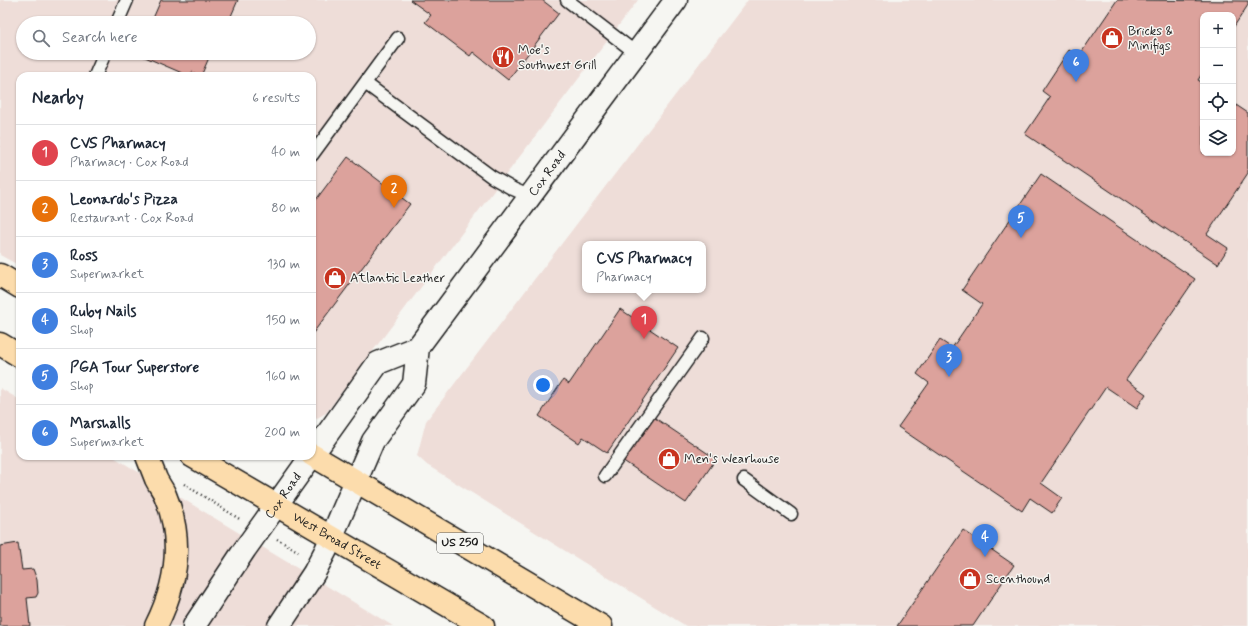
<!DOCTYPE html>
<html lang="en">
<head>
<meta charset="utf-8">
<style>
	:root { --surface:#fff; --page:#f2f2f3; --text:#1f2937; --muted:#747a83; --line:#e0e1e3; --accent:#c8321e }
	body { margin:0; font-family:Mynerve,sans-serif; background:var(--page); color:var(--text) }
	.controls { position:absolute; right:12px; top:12px; display:grid; overflow:hidden; border-radius:8px; box-shadow:0 1px 3px #0004 }
	.controls button { width:36px; height:36px; display:grid; place-items:center; padding:0; border:0; border-bottom:1px solid var(--line); background:var(--surface); color:var(--text); font:20px sans-serif }
	.you { position:absolute; left:543px; top:385px; width:14px; height:14px; margin:-10px; border:3px solid #fff; border-radius:50%; background:#1a73e8; box-shadow:0 0 0 6px #1a73e833 }
	.badge { display:grid; place-items:center; width:26px; height:26px; border-radius:50%; background:var(--accent); color:#fff; font-size:13px; font-weight:700 }
	.pin { position:absolute; translate:-50% -33px; filter:drop-shadow(0 1px 2px #0008) }
	.pin::after { content:''; position:absolute; top:21px; width:14px; height:12px; background:inherit; clip-path:polygon(0 0,100% 0,50% 100%) }
	.popup { position:absolute; left:582px; top:241px; width:124px; height:52px; box-sizing:border-box; display:grid; place-content:center; border-radius:8px; background:var(--surface); filter:drop-shadow(0 1px 3px #0005); font-size:13px; white-space:nowrap; color:var(--muted) }
	.popup b { font-size:15px; color:var(--text) }
	.popup::after { content:''; position:absolute; left:50%; top:100%; margin-left:-8px; border:8px solid transparent; border-top-color:var(--surface) }
	.list { margin:0; padding:0; list-style:none }
	h2 { display:flex; justify-content:space-between; align-items:center; height:52px; margin:0; padding:0 16px; font-size:17px }
	h2 small { font-size:13px; font-weight:400; color:var(--muted) }
	.list li { display:grid; grid-template-columns:26px 1fr auto; gap:12px; align-items:center; box-sizing:border-box; height:56px; padding:0 16px; border-top:1px solid var(--line) }
	.list b { display:block; font-size:15px; white-space:nowrap }
	.list p { margin:0; font-size:13px; white-space:nowrap; color:var(--muted) }
	.list em { font-size:13px; font-style:normal; color:var(--muted) }
	.icon { flex:none; width:22px; height:22px; fill:none; stroke:currentColor; stroke-width:2; stroke-linecap:round; stroke-linejoin:round }
	.map { position:relative; flex:none; width:1248px; height:626px; overflow:hidden }
	.search { position:absolute; background:var(--surface); box-shadow:0 1px 3px #0004; left:16px; top:16px; width:300px; height:44px; display:flex; align-items:center; gap:10px; box-sizing:border-box; padding:0 14px; border-radius:22px; color:var(--muted); font-size:15px }
	.panel { position:absolute; background:var(--surface); box-shadow:0 1px 3px #0004; left:16px; top:72px; width:300px; height:388px; border-radius:12px }
	.map>svg:first-child { display:block }
	.built { fill:#eeddd8; fill-rule:evenodd }
	.building { fill:#dca29c; stroke:#1c1c1c }
	.lines { fill:none; stroke-linecap:round; stroke-linejoin:round }
	.service-casing { stroke:#1c1c1c; stroke-width:15 }
	.secondary-casing { stroke:#1c1c1c; stroke-width:25 }
	.primary-casing { stroke:#1c1c1c; stroke-width:25 }
	.path { stroke:#1c1c1c; stroke-width:2.5; stroke-dasharray:1 3; stroke-linecap:butt }
	.service { stroke:#f6f6f2; stroke-width:12 }
	.secondary { stroke:#f6f6f2; stroke-width:22 }
	.primary { stroke:#fcdcac; stroke-width:22 }
	.labels { text-anchor:middle; dominant-baseline:central; stroke-width:3; stroke-linejoin:round; paint-order:stroke }
	.shield { fill:#f6f6f2; stroke:#5d5d5c; stroke-width:1 }
	.shield-label { font-size:12px; font-weight:bold; fill:#1c1c1c }
	.poi-label { font-size:13px; fill:#1c1c1c; stroke:#f6f6f2; text-anchor:start }
	.street-label { font-size:13px; fill:#1c1c1c; stroke:#f6f6f2 }
</style>
</head>
<body>
<div class="map">
<svg width="1248" height="626" viewBox="0 0 1248 626">
	<rect width="100%" height="100%" fill="#f6f6f2"/>
	<filter id="ink" filterUnits="userSpaceOnUse"><feTurbulence type="fractalNoise" baseFrequency=".025" numOctaves="2"/><feDisplacementMap in="SourceGraphic" scale="8" xChannelSelector="R" yChannelSelector="G"/><feConvolveMatrix kernelMatrix="1 2 1 2 8 2 1 2 1" color-interpolation-filters="sRGB"/></filter>
	<g filter="url(#ink)">
		<path class="built" d="M 0,0 L 638,0 L 326,413 L 312,421 L 312,76 L 20,76 L 20,266 L 0,255 ZM 23,23 L 309,23 L 309,53 L 23,53 Z
			M 748,0 L 1248,0 L 1248,626 L 686,626 L 427,465 L 417,456 L 426,421 ZM 1203,15 L 1233,15 L 1233,153 L 1203,153 ZM 585,244 L 703,244 L 703,290 L 585,290 Z
			M 0,388 L 20,400 L 20,456 L 112,456 L 393,626 L 0,626 Z"/>
		<path class="building" d="M 161,0 L 238,0 L 228,23 L 151,23 Z
			M 410,0 L 542,0 L 559,13 L 508,80 L 473,52 L 470,56 L 425,22 L 431,15 Z
			M 1117,0 L 1248,1 L 1248,5 L 1233,28 L 1233,15 L 1203,15 L 1203,72 L 1198,80 L 1203,83 L 1203,153 L 1233,153 L 1233,103 L 1248,113 L 1248,173 L 1207,234 L 1228,248 L 1218,264 L 1025,134 L 1050,97 L 1042,91 L 1069,50 L 1079,56 Z
			M 139,53 L 211,53 L 201,76 L 192,72 L 190,76 L 189,76 L 138,54 Z
			M 348,157 L 410,204 L 313,333 L 312,205 Z
			M 1041,174 L 1195,279 L 1126,380 L 1146,394 L 1137,408 L 1106,387 L 1041,483 L 1062,498 L 1052,513 L 1030,498 L 1022,511 L 898,427 L 929,383 L 917,374 L 940,340 L 952,348 L 982,304 L 962,290 Z
			M 620,309 L 678,348 L 607,453 L 583,437 L 579,443 L 539,416 L 563,380 L 569,384 Z
			M 652,416 L 716,459 L 686,503 L 622,460 Z
			M 963,530 L 1014,565 L 973,626 L 897,626 Z
			M 18,543 L 22,570 L 33,569 L 37,580 L 38,593 L 36,597 L 27,598 L 30,626 L 0,626 L 0,546 Z"/>
		<g class="lines">
			<g class="service-casing">
				<path id="service" d="M 567,0 L 636,53
					M 117,23 L 127,0
					M 95,76 L 105,53
					M 365,83 L 492,177 L 513,189 L 529,196
					M 312,155 L 398,38
					M 605,476 L 703,338
					M 744,480 L 791,514"/>
			</g>
			<g class="secondary-casing">
				<g id="secondary">
					<path id="s1" d="M 194,626 L 245,549 L 378,363 L 418,347"/>
					<path id="s2" d="M 279,626 L 314,573 L 326,550 L 373,441 L 414,384 L 418,347 L 676,0"/>
				</g>
			</g>
			<g class="primary-casing">
				<g id="primary">
					<path d="M 0,275 L 20,287"/>
					<path d="M 0,344 L 20,356"/>
					<path d="M 312,455 L 601,626"/>
					<path d="M 147,456 C 150,464 153,471 156,479 C 159,485 163,490 165,495 C 184,540 177,584 156,626"/>
					<path id="s3" d="M 192,456 L 483,626"/>
				</g>
			</g>
			<path class="path" d="M 184,484 L 241,520
				M 277,539 L 299,552"/>
			<use href="#service" class="service"/>
			<use href="#secondary" class="secondary"/>
			<use href="#primary" class="primary"/>
		</g>
	</g>
	<defs>
		<g id="shop-disc" transform="scale(1.15)"><circle r="9.5" fill="#c8321e" stroke="#f6f6f2"/><path d="M-5-2.5h2.3a2.7 3.5 0 0 1 5.4 0H5L5.5 6h-11ZM-1.5-2.5h3a1.5 2.3 0 0 0-3 0Z" fill="#fff"/></g>
		<g id="restaurant-disc" transform="scale(1.15)"><circle r="9.5" fill="#c8321e" stroke="#f6f6f2"/><path d="M-5-6h1v4h1v-4h1v4h1v-4h1v5L-1.5 .5V6h-2V.5L-5-1ZM5-6V6H3V1.5H1.5Q1.5-4 5-6Z" fill="#fff"/></g>
	</defs>
	<g fill-rule="evenodd">
		<use href="#shop-disc" x="1112" y="38"/>
		<use href="#restaurant-disc" x="503" y="57"/>
		<use href="#shop-disc" x="335" y="278"/>
		<use href="#shop-disc" x="669" y="459"/>
		<use href="#shop-disc" x="970" y="579"/>
	</g>
	<g class="labels">
		<rect class="shield" x="437" y="533" width="46" height="20" rx="3"/>
		<g class="shield-label">
			<text x="460" y="543">US 250</text>
		</g>
		<g class="poi-label">
			<text x="1128" y="31">Bricks &amp;<tspan x="1128" dy="15">Minifigs</tspan></text>
			<text x="518" y="50">Moe's<tspan x="518" dy="15">Southwest Grill</tspan></text>
			<text x="350" y="278">Atlantic Leather</text>
			<text x="684" y="459">Men's Wearhouse</text>
			<text x="986" y="579">Scenthound</text>
		</g>
		<g class="street-label">
			<text stroke="none"><textPath href="#s2" startOffset="532">Cox Road</textPath></text>
			<text stroke="none"><textPath href="#s1" startOffset="158">Cox Road</textPath></text>
			<text stroke="none"><textPath href="#s3" startOffset="168">West Broad Street</textPath></text>
		</g>
	</g>
</svg>
<div class="controls">
<button>+</button>
<button>−</button>
<button><svg class="icon" aria-label="locate" viewBox="0 0 24 24"><circle cx="12" cy="12" r="6"/><path d="M12 2v4M12 18v4M2 12h4M18 12h4"/></svg></button>
<button><svg class="icon" aria-label="layers" viewBox="0 0 24 24"><path d="M12 4l9 5-9 5-9-5zM3 14l9 5 9-5"/></svg></button>
</div>
<div class="you"></div>
<div class="pin badge" style="left:644px;top:339px;background:#e0444e">1</div>
<div class="popup"><b>CVS Pharmacy</b>Pharmacy</div>
<div class="pin badge" style="left:394px;top:208px;background:#e8710a">2</div>
<div class="pin badge" style="left:949px;top:377px;background:#3f7fe0">3</div>
<div class="pin badge" style="left:985px;top:557px;background:#3f7fe0">4</div>
<div class="pin badge" style="left:1021px;top:238px;background:#3f7fe0">5</div>
<div class="pin badge" style="left:1076px;top:82px;background:#3f7fe0">6</div>
<div class="search"><svg class="icon" aria-label="search" viewBox="0 0 24 24"><circle cx="10" cy="10" r="6"/><path d="M15 15l6 6"/></svg>Search here</div>
<section class="panel">
<h2>Nearby<small>6 results</small></h2>
<ul class="list">
<li><span class="badge" style="background:#e0444e">1</span><div><b>CVS Pharmacy</b><p>Pharmacy · Cox Road</p></div><em>40 m</em></li>
<li><span class="badge" style="background:#e8710a">2</span><div><b>Leonardo's Pizza</b><p>Restaurant · Cox Road</p></div><em>80 m</em></li>
<li><span class="badge" style="background:#3f7fe0">3</span><div><b>Ross</b><p>Supermarket</p></div><em>130 m</em></li>
<li><span class="badge" style="background:#3f7fe0">4</span><div><b>Ruby Nails</b><p>Shop</p></div><em>150 m</em></li>
<li><span class="badge" style="background:#3f7fe0">5</span><div><b>PGA Tour Superstore</b><p>Shop</p></div><em>160 m</em></li>
<li><span class="badge" style="background:#3f7fe0">6</span><div><b>Marshalls</b><p>Supermarket</p></div><em>200 m</em></li>
</ul>
</section>
</div>
</body>
</html>
